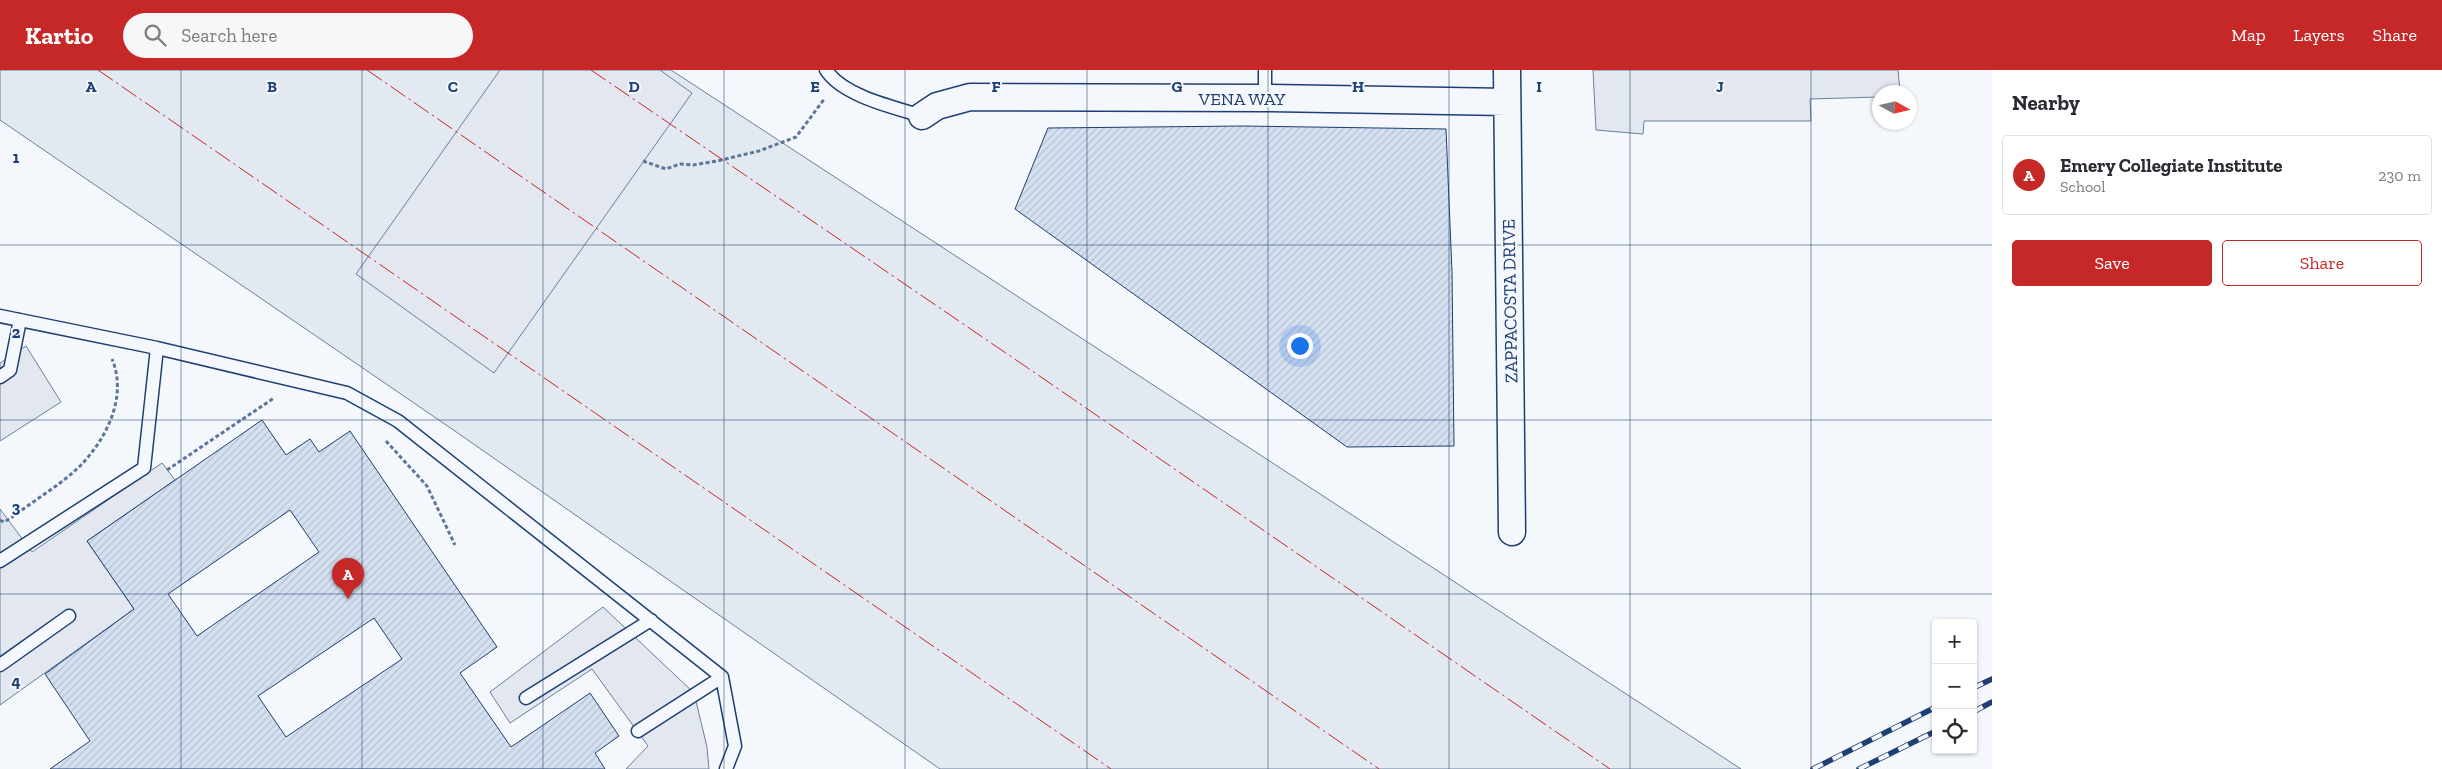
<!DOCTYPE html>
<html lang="en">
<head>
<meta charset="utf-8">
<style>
	:root { --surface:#fff; --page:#f7f7f7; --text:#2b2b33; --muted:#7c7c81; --line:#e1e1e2; --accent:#c62828 }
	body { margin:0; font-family:"Zilla Slab",serif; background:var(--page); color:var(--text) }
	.controls { position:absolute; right:15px; bottom:15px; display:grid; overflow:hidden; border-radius:5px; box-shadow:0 1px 4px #0004 }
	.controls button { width:45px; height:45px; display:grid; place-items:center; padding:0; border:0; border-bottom:1px solid var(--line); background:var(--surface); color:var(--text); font:25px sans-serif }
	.compass { position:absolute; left:1872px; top:15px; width:45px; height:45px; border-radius:50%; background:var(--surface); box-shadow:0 1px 4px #0004; rotate:98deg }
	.you { position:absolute; left:1299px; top:275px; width:18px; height:18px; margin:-12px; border:4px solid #fff; border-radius:50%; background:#1a73e8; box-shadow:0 0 0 8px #1a73e833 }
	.badge { display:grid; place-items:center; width:32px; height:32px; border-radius:50%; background:var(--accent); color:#fff; font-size:16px; font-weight:700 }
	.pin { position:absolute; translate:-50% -41px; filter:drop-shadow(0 1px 2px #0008) }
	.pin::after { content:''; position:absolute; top:26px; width:18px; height:15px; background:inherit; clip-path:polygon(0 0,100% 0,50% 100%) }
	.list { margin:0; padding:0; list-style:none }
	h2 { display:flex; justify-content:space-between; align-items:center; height:65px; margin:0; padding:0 20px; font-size:21px }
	h2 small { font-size:16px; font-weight:400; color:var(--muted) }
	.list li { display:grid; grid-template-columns:32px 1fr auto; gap:15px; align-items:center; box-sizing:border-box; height:80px; margin:0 10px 10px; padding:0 10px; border:1px solid var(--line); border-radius:5px }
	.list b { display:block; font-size:19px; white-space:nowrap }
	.list p { margin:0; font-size:16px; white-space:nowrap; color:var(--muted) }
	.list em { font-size:16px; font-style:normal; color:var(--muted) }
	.actions { display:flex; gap:10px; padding:15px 20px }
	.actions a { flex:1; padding:11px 0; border:1px solid var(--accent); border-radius:5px; text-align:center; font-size:18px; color:var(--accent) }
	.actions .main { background:var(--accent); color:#fff }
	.icon { flex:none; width:28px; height:28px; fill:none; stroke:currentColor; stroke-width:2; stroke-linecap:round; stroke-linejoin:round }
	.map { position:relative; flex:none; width:1992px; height:699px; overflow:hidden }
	header { display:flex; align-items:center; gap:30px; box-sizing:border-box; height:70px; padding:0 25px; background:var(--accent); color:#fff }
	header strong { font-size:24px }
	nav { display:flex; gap:28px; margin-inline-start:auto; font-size:18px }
	.search { width:350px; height:45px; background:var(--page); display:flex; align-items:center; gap:12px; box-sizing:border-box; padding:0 18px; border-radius:28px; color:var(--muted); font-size:19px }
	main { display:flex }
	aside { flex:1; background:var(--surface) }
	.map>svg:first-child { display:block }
	.green { fill:#e3e9f0; stroke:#687fa3 }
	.parking { fill:#e3e8f0; stroke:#687fa3 }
	.building { fill:url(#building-hatch); stroke:#1d3f73; fill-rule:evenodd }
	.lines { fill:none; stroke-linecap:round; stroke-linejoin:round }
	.lane-casing { stroke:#1d3f73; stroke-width:15 }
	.street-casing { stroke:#1d3f73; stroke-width:29 }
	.path { stroke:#5e769c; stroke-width:3; stroke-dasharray:4 2.5; stroke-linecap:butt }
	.lane { stroke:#f4f7fb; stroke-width:12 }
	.street { stroke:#f4f7fb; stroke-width:26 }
	.rail-casing { stroke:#1d3f73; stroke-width:5.5 }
	.rail { stroke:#f4f7fb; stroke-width:4; stroke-dasharray:11; stroke-linecap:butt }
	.power { stroke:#c62828; stroke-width:1; stroke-dasharray:18 4 2.5 4; stroke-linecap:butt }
	.grid { fill:none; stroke:#1d3f73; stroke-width:1; stroke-opacity:0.55 }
	.labels { text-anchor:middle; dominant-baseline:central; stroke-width:4; stroke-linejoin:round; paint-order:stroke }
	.street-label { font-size:18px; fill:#1d3f73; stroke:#f4f7fb }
	.grid-label { font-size:16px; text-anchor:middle; font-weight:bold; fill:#1d3f73; stroke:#f4f7fb; stroke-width:4; stroke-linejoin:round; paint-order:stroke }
</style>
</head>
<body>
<header>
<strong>Kartio</strong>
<div class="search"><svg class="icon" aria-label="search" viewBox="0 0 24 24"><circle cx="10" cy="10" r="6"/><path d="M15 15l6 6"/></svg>Search here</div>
<nav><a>Map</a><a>Layers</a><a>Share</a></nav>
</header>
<main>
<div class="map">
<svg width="1992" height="699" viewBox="0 0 1992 699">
	<defs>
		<pattern id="building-hatch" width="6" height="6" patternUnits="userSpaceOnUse" patternTransform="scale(1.25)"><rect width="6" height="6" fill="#d5e0f0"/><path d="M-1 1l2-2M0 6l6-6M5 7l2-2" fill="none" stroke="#b6c1d1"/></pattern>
	</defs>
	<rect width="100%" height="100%" fill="#f4f7fb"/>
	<path class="green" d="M 0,0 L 671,0 L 1741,699 L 940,699 L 452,359 L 0,50 Z"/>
	<path class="parking" d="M 500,0 L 660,0 L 692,23 L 494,303 L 356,204 Z
		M 1593,0 L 1898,0 L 1900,22 L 1880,22 L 1879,27 L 1810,29 L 1811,51 L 1644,51 L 1643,64 L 1596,60 Z
		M 26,276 L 61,332 L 0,371 L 0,293 Z
		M 162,393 L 175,410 L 87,471 L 134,539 L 0,635 L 0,439 L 32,482 Z
		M 603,537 L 694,623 L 707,677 L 709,699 L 626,699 L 648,676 L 592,599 L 510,653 L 490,622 Z"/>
	<path class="building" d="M 1243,56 L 1446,59 L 1452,202 L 1454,376 L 1347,377 L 1015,139 L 1048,58 Z
		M 262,350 L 286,385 L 310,369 L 319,382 L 350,361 L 497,577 L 460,603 L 511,677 L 590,623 L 619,666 L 595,683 L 605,699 L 50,699 L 90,671 L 45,604 L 134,539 L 87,471 ZM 290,440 L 319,482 L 197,566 L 168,524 ZM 374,548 L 402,589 L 286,667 L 258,626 Z"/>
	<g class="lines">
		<g class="lane-casing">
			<path id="lane" d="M 826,0 C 843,26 893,37 922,46
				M 1265,0 L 1265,28
				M 0,246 L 157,278 L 347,323 L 398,351 L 722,607 L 735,676 L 726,699
				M 0,307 L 10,300 L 20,250
				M 0,491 L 144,398 L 157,278
				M 0,595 L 69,546
				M 526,628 L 651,550
				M 638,661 L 722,607"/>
		</g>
		<g class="street-casing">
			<path id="street" d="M 1507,0 L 1512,462
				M 922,46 L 937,36 L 970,27 L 1265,28 L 1507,32"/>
		</g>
		<path class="path" d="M 643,91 L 666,99 L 680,94 L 693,95 L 717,91 L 759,81 L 796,67 L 825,28
			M 386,371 L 427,416 L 455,475
			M 167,400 L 274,328
			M 0,450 L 4,452 L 11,448 C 33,431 59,416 79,397 C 106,370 128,327 112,289"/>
		<use href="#lane" class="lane"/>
		<use href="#street" class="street"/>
		<g class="rail-casing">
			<path id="rail" d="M 1973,618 L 1992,609
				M 1973,642 L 1992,632
				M 1813,699 L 1936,637
				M 1859,699 L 1936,661"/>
		</g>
		<use href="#rail" class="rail"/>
		<path class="power" d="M 98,0 L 1111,699
			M 367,0 L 1379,699
			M 591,0 L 1041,307 L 1610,699"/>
	</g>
	<path class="grid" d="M 181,0 L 181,699M 362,0 L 362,699M 543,0 L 543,699M 724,0 L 724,699M 905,0 L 905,699M 1087,0 L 1087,699M 1268,0 L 1268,699M 1449,0 L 1449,699M 1630,0 L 1630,699M 1811,0 L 1811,699M 0,175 L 1992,175M 0,350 L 1992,350M 0,524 L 1992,524"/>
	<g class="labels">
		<g class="street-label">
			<text x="1242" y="29">VENA WAY</text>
			<text transform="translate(1510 231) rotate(-91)">ZAPPACOSTA DRIVE</text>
		</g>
	</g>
	<g class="grid-label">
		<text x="91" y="22">A</text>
		<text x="272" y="22">B</text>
		<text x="453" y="22">C</text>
		<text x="634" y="22">D</text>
		<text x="815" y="22">E</text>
		<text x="996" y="22">F</text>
		<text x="1177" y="22">G</text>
		<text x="1358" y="22">H</text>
		<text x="1539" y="22">I</text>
		<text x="1720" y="22">J</text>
		<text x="16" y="93">1</text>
		<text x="16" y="268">2</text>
		<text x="16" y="443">3</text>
		<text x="16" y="617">4</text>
	</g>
</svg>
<div class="controls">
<button>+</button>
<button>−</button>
<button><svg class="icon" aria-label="locate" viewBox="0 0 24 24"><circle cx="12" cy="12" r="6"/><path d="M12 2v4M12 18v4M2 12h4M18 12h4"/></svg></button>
</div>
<svg class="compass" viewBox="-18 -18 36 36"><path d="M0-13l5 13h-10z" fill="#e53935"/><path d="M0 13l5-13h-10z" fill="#7c7c81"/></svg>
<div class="you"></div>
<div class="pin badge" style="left:348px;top:529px">A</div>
</div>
<aside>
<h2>Nearby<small></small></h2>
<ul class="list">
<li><span class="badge">A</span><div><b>Emery Collegiate Institute</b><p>School</p></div><em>230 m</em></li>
</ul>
<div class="actions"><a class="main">Save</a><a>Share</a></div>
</aside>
</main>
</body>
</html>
